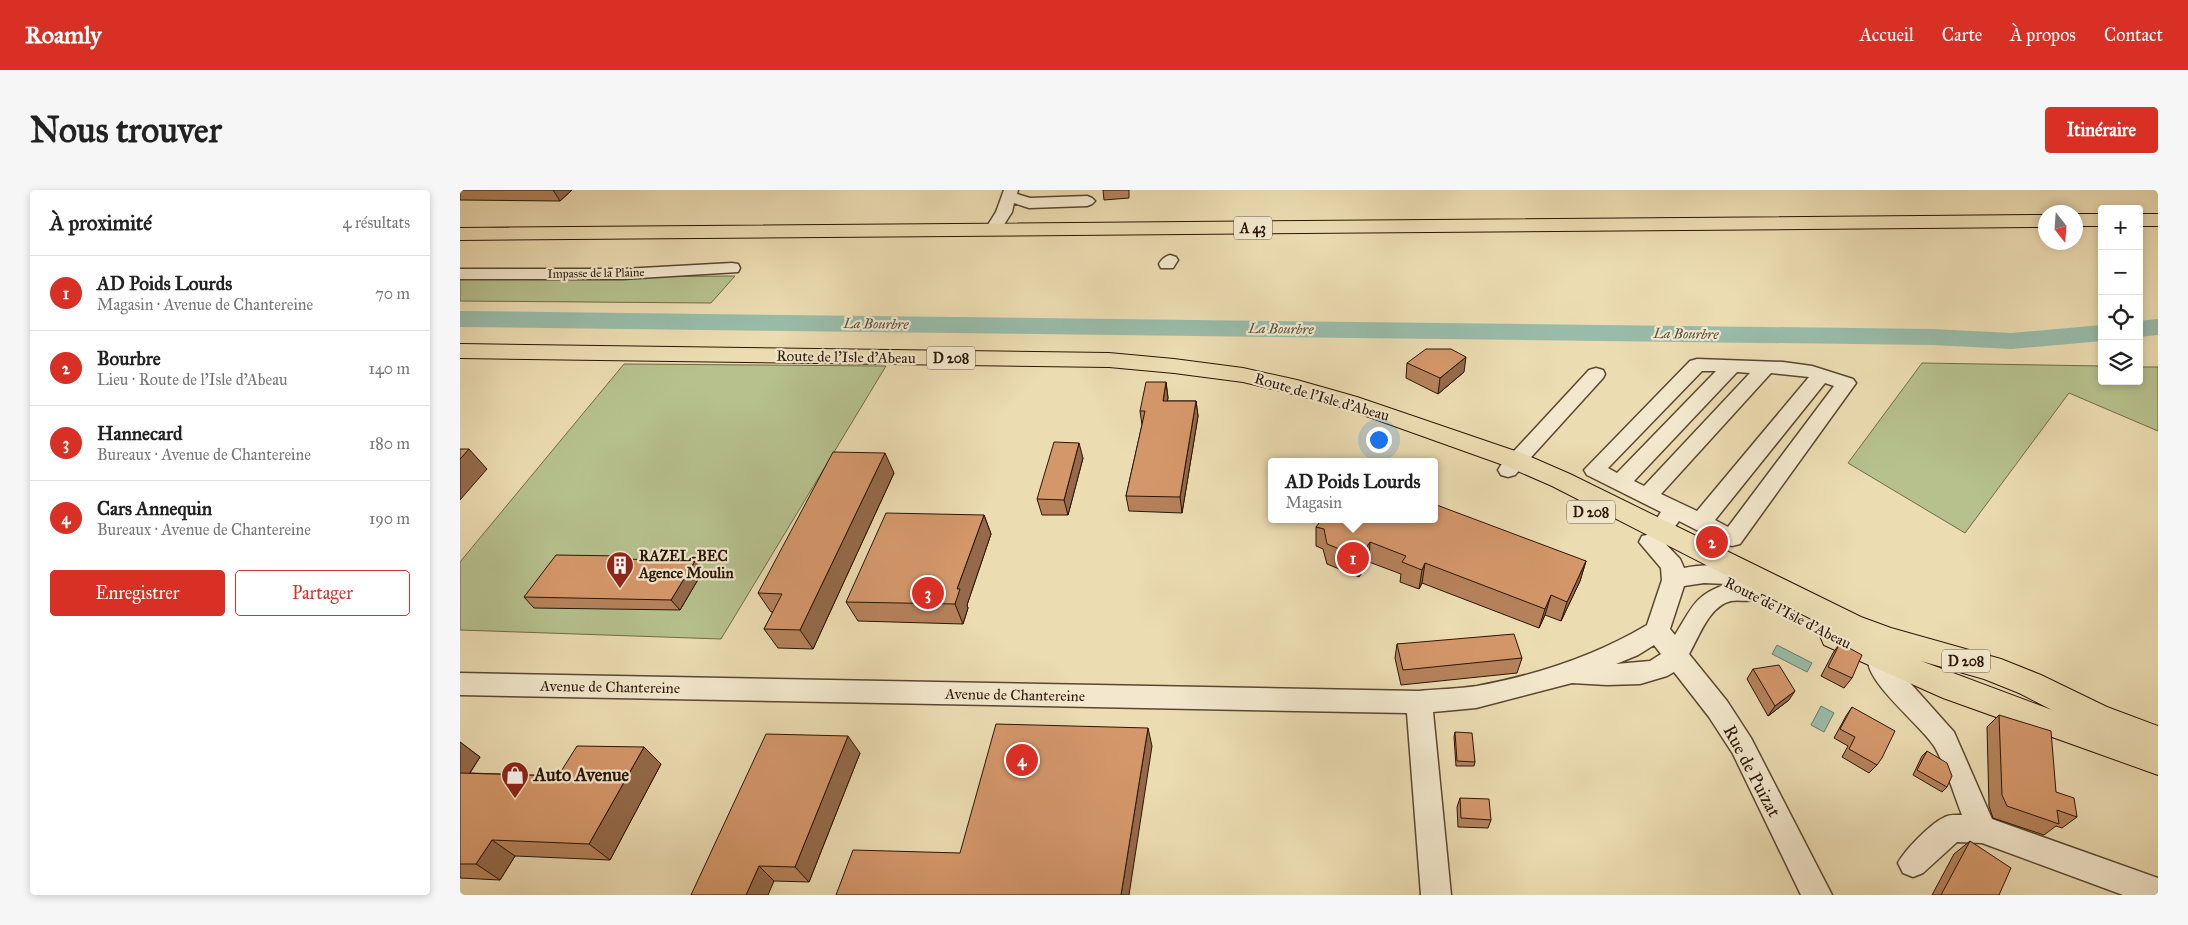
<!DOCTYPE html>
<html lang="fr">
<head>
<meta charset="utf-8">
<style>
	:root { --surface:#fff; --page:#f6f6f6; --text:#222; --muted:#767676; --line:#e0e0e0; --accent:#d93025 }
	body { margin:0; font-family:"IM FELL Great Primer",serif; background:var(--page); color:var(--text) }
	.controls { position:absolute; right:15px; top:15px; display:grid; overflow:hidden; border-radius:5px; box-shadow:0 2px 8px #0003 }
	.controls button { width:45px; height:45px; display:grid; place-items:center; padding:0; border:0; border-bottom:1px solid var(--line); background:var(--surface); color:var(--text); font:25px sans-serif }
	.compass { position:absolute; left:1578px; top:15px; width:45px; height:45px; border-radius:50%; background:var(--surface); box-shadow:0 2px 8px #0003; rotate:163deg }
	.you { position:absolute; left:918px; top:249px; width:18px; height:18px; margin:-12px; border:4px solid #fff; border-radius:50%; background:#1a73e8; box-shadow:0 0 0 8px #1a73e833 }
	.badge { display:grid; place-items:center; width:32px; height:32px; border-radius:50%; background:var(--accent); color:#fff; font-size:16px; font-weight:700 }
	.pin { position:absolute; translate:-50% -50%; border:2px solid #fff; box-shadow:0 1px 5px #0006 }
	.popup { position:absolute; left:808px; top:268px; width:170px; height:65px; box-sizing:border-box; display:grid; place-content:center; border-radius:5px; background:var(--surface); filter:drop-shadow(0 1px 4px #0005); font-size:16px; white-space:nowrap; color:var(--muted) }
	.popup b { font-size:19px; color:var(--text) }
	.popup::after { content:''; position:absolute; left:50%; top:100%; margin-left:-10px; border:10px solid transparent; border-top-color:var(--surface) }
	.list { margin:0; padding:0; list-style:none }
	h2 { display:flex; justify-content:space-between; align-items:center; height:65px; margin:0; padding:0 20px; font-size:21px }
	h2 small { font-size:16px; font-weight:400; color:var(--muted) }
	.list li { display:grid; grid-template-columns:32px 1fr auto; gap:15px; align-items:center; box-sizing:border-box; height:75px; padding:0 20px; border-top:1px solid var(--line) }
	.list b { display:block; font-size:19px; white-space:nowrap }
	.list p { margin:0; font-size:16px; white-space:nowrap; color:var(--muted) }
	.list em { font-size:16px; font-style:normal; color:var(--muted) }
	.actions { display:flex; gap:10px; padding:15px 20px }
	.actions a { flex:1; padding:11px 0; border:1px solid var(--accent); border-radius:5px; text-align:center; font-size:18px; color:var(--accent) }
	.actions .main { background:var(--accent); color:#fff }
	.icon { flex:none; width:28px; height:28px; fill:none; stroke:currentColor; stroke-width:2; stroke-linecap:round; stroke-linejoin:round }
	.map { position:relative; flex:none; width:1698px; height:705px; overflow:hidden; border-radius:5px }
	header { display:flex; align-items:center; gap:30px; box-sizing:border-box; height:70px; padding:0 25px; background:var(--accent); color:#fff }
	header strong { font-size:24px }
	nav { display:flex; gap:28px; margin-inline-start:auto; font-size:18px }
	.intro { display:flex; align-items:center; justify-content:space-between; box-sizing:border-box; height:120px; padding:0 30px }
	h1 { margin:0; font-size:35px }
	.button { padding:12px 22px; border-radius:5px; background:var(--accent); color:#fff; font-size:18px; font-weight:700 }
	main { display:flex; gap:30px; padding:0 30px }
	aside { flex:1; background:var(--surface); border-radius:5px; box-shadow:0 2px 8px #0003 }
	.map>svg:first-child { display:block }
	.green { fill:#b6c18e; stroke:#706b4a }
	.water { fill:#99bcaa; stroke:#6d7968 }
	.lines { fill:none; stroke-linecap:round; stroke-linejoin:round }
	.river { fill:#99bcaa; fill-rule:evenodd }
	.minor-casing { stroke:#5a4730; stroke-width:3 }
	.major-casing { stroke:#2a1505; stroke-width:2 }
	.highway-casing { stroke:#2a1505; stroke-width:2 }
	.minor { fill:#f3e8cd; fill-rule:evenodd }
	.major { fill:#ecdcb2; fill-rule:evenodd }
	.highway { fill:#ecdcb2; fill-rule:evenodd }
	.wall { fill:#b6825b; stroke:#2a1505 }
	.shaded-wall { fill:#946a4a; stroke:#2a1505 }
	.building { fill:#d4976a; stroke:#2a1505 }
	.labels { text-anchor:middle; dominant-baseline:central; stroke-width:4.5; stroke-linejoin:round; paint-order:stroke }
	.far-street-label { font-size:12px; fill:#2a1505; stroke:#f3e8cd }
	.shield { fill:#f3e8cd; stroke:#665441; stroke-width:1 }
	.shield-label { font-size:14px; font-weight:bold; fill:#2a1505 }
	.far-water-label { font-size:14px; font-style:italic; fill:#514f3f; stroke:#f3e8cd }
	.street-label { font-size:15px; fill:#2a1505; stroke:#f3e8cd }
	.poi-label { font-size:15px; font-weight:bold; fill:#2a1505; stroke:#f3e8cd; text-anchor:start }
	.near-street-label { font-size:18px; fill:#2a1505; stroke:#f3e8cd }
	.near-poi-label { font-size:18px; font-weight:bold; fill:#2a1505; stroke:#f3e8cd; text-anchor:start }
</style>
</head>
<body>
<header>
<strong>Roamly</strong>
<nav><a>Accueil</a><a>Carte</a><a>À propos</a><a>Contact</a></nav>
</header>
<div class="intro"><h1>Nous trouver</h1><a class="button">Itinéraire</a></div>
<main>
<aside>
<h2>À proximité<small>4 résultats</small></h2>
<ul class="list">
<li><span class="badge">1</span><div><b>AD Poids Lourds</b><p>Magasin · Avenue de Chantereine</p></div><em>70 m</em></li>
<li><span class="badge">2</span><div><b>Bourbre</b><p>Lieu · Route de l'Isle d'Abeau</p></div><em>140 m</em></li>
<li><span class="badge">3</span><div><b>Hannecard</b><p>Bureaux · Avenue de Chantereine</p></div><em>180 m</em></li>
<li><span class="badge">4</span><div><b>Cars Annequin</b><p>Bureaux · Avenue de Chantereine</p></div><em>190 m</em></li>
</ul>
<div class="actions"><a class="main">Enregistrer</a><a>Partager</a></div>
</aside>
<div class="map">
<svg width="1698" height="705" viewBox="0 0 1698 705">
	<rect width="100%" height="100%" fill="#ecdcb2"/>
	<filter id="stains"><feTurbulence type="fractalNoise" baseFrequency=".004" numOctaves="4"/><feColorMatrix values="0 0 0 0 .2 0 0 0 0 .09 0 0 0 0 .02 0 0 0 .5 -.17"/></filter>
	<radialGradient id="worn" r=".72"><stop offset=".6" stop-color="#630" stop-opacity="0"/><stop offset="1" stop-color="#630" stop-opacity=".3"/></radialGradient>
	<path class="green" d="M 275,86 L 251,113 L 0,111 L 0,88 Z
		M 1462,173 L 1642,176 L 1642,191 L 1679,191 L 1679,177 L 1698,177 L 1698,241 L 1609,203 L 1505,343 L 1388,273 Z
		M 164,174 L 426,176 L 261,449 L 0,440 L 0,372 Z"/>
	<path class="water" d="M 1317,455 L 1352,473 L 1347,482 L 1312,464 Z
		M 1361,516 L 1374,523 L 1364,542 L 1351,535 Z"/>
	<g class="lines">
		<path class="river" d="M 0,121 L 1473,139 L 1551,143 L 1642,135 L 1642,151 L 1551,159 L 1473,155 L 0,137 Z
			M 1698,129 L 1698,145 L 1679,147 L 1679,131 Z"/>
		<g class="minor-casing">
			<path id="minor" d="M 544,0 L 558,0 L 557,4 L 570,8 L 627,6 L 632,8 L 635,11 L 632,14 L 627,16 L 569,18 L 554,13 L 552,22 L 538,44 L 526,44 L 524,41 L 536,22 Z
				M 710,65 L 716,67 L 718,70 L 713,78 L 701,78 L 699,74 C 702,69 704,67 710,65 Z
				M 272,73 L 278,74 L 280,78 L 278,82 L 163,89 L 0,89 L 0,79 L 163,79 Z
				M 1237,169 L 1323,172 L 1352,176 L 1393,189 L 1396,193 L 1280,354 L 1272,356 L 1264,354 L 1219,331 L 1208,346 L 1200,348 L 1220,369 L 1224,378 C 1251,372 1276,376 1302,385 L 1306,391 L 1302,397 L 1299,398 L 1302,403 L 1298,409 C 1289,413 1280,409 1271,411 C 1249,416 1239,447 1229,464 L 1267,511 L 1291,548 L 1372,705 L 1341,705 L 1273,564 L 1249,527 L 1214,482 L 1207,486 L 1180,494 L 1147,495 L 1112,493 L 1016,518 L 973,522 L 991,705 L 961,705 L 947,523 L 0,505 L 0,483 L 959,501 C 978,499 998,499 1017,496 C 1076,485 1135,466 1187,435 L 1202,390 L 1201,378 L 1179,352 L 1182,346 L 1191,344 L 1189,340 L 1201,322 L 1127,285 L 1124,280 L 1230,171 ZM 1242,181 L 1256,181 L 1157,283 L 1148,278 ZM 1277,182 L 1290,183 L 1184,296 L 1174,291 ZM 1311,183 L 1349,187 L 1237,321 L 1201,304 ZM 1365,193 L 1374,196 L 1268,337 L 1255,330 ZM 1244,393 L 1267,394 C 1234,405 1232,418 1215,445 L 1210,439 L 1224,396 ZM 1194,455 L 1201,464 L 1190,471 L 1156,474 L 1178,465 Z
				M 1136,178 L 1143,180 L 1145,184 L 1143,188 L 1055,285 L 1048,287 L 1041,285 L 1038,280 L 1041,275 L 1129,180 Z
				M 1425,443 L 1434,446 L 1437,453 L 1432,469 L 1435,476 L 1494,542 L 1532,629 L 1698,688 L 1698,705 L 1663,705 L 1522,653 L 1497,652 L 1463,683 L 1453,687 L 1443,683 L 1438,673 C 1444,661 1470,634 1483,628 C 1489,624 1495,625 1502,625 C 1494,605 1485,574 1474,556 C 1461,535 1405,492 1408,468 C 1409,460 1413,452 1416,446 Z"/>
		</g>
		<g class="major-casing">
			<path id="major" d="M 0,154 L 649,163 L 714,169 L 783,178 L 837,190 L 897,207 L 1064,264 L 1110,284 L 1401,427 L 1431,438 L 1541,469 L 1581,485 L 1647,517 L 1698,536 L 1698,585 L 1483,508 L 1364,455 L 1360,446 L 1364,437 L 1367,437 L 1092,296 L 1046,276 L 881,217 L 833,204 L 783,192 L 714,183 L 649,177 L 0,168 ZM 1461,471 L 1524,489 L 1559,503 L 1592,520 Z"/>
		</g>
		<g class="highway-casing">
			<path id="highway" d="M 1616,24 L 1642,24 L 1642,36 L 1616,36 Z
				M 1679,24 L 1698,24 L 1698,36 L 1679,36 Z
				M 1586,25 L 1586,37 L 0,50 L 0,38 Z"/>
		</g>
		<use href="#minor" class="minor"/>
		<use href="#major" class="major"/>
		<use href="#highway" class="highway"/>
	</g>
	<path class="wall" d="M 0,0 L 112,0 L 100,11 L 0,10 Z
		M 643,0 L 669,0 L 669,8 L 644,10 Z
		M 947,173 L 1004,182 L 978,204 L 946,188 Z
		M 706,192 L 708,208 L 707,211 L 736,211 L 738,226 L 722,323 L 669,321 L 666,306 L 682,235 L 680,221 Z
		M 623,268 L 608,325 L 582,325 L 577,309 Z
		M 434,283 L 353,459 L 318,458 L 304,439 L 313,422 L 311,422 L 298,403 Z
		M 524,325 L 531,344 L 507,415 L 508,418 L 503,434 L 398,431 L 386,412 Z
		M 856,337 L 1126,371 L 1120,391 L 1101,431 L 1085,425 L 1079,438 L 962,393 L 959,399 L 940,392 L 941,384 L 909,372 L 899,387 L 867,374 L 863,359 L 856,356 Z
		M 163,366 L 166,369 L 243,381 L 220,420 L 74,418 L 64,407 Z
		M 1380,453 L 1392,488 L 1384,498 L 1361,486 L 1373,463 Z
		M 937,454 L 1062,468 L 1057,483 L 941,495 L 935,468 Z
		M 1293,479 L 1329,510 L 1308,526 L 1287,489 Z
		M 1392,517 L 1417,575 L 1409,583 L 1382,567 L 1388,556 L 1374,548 L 1386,526 Z
		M 1539,525 L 1596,602 L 1617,627 L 1602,638 L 1596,636 L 1584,645 L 1533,628 L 1529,616 L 1527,537 Z
		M 995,542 L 1015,572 L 1014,576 L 996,576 L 994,547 Z
		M 0,552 L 20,567 L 10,583 L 98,586 L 184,557 L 201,574 L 150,670 L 55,666 L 40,690 L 0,688 Z
		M 1467,561 L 1487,597 L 1482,602 L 1453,585 L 1462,566 Z
		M 400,563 L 349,692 L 314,691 L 231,705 Z
		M 1000,608 L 1031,630 L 1028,638 L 998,637 L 997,617 Z
		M 1510,651 L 1539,705 L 1472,705 L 1494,664 Z"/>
	<path class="shaded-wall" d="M 93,0 L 112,0 L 100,11 Z
		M 1006,167 L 1004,182 L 978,204 L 980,188 Z
		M 706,192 L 708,208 L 705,226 L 703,211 Z
		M 736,211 L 738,226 L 722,323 L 720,307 Z
		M 619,253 L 623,268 L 608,325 L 604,310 Z
		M 9,259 L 27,279 L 0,310 L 0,269 Z
		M 425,263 L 434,283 L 353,459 L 340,440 Z
		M 524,325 L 531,344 L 507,415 L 508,418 L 503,434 L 495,414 L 497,399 Z
		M 910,352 L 909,372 L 899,387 L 900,367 Z
		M 235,371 L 243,381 L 220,420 L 211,410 Z
		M 1126,371 L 1120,391 L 1101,431 L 1107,412 Z
		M 965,373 L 962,393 L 959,399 L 962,380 Z
		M 1091,405 L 1085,425 L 1079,438 L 1085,419 Z
		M 1335,501 L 1329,510 L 1308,526 L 1315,516 Z
		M 688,538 L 692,556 L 669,705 L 661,705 Z
		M 388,546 L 400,563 L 349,692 L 335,677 Z
		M 0,552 L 20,567 L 0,598 Z
		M 184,557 L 201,574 L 150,670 L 129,654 Z
		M 32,650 L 55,666 L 40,690 L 16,674 Z
		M 299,676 L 314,691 L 308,705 L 286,705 Z"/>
	<path class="building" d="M 966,159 L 991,159 L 1006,167 L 980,188 L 947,173 Z
		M 686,192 L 706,192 L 703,211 L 736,211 L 720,307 L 666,306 L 685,221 L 680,221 Z
		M 594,252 L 619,253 L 604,310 L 577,309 Z
		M 0,259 L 9,259 L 0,269 Z
		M 373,262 L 425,263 L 340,440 L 304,439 L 322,404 L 298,403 Z
		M 974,314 L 1126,371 L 1107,412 L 1091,405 L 1085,419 L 965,373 L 962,380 L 942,372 L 946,366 L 910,352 L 900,367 L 867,354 L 864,339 L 856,337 L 862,329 L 974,329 Z
		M 426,323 L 524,325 L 497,399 L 500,399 L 495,414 L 386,412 Z
		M 96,365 L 163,366 L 164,369 L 235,371 L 211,410 L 64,407 Z
		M 1054,444 L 1062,468 L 943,480 L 937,454 Z
		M 1380,453 L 1402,465 L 1392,488 L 1368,477 Z
		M 1319,475 L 1335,501 L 1315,516 L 1293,479 Z
		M 1392,517 L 1435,541 L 1422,568 L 1417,575 L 1389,559 L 1395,547 L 1380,539 Z
		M 1539,525 L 1591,541 L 1596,602 L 1614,608 L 1617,627 L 1597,620 L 1599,634 L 1547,616 L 1542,605 Z
		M 536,534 L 688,538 L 661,705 L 376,705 L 393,660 L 500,663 Z
		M 995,542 L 1012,543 L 1015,572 L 997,571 Z
		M 306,544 L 388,546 L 335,677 L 299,676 L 286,705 L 231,705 Z
		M 117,556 L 184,557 L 129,654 L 32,650 L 16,674 L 0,674 L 0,583 L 98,586 Z
		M 1467,561 L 1487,573 L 1492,586 L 1487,597 L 1457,580 Z
		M 1000,608 L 1029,609 L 1031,630 L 1001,628 Z
		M 1510,651 L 1551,678 L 1539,705 L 1481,705 Z"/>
	<defs>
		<g id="building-pin" transform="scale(1.4375)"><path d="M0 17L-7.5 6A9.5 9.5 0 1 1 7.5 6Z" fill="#8f2418" stroke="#f3e8cd"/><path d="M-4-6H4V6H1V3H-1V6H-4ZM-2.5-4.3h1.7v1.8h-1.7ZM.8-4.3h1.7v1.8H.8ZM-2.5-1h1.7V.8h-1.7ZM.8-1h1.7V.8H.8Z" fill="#fff"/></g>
		<g id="shop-pin" transform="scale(1.4375)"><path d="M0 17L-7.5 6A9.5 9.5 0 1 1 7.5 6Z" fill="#8f2418" stroke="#f3e8cd"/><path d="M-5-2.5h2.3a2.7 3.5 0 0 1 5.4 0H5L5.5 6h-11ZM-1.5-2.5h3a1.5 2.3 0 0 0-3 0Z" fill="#fff"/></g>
	</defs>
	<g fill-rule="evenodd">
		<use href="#building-pin" x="160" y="375"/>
		<use href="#shop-pin" x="55" y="585"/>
	</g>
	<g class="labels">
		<g class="far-street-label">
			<text transform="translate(136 83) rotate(-1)">Impasse de la Plaine</text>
		</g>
		<g class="shield">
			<rect x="774" y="26.5" width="38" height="23" rx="4"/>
			<rect x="467" y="156.5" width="48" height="23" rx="4"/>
			<rect x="1107" y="310.5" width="48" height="23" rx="4"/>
			<rect x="1482" y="459.5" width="48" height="23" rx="4"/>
		</g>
		<g class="shield-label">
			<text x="793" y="38">A 43</text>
			<text x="491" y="168">D 208</text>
			<text x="1131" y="322">D 208</text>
			<text x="1506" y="471">D 208</text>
		</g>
		<g class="far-water-label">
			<text transform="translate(416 134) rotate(1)">La Bourbre</text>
			<text transform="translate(821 139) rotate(1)">La Bourbre</text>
			<text transform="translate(1226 144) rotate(1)">La Bourbre</text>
		</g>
		<g class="street-label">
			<text transform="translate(386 167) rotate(1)">Route de l'Isle d'Abeau</text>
			<text transform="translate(862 207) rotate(16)">Route de l'Isle d'Abeau</text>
			<text transform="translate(1328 423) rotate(27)">Route de l'Isle d'Abeau</text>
			<text transform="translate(150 497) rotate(1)">Avenue de Chantereine</text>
			<text transform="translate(555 505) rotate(1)">Avenue de Chantereine</text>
		</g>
		<g class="poi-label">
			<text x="179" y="366">RAZEL-BEC<tspan x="179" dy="17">Agence Moulin</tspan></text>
		</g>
		<g class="near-street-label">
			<text transform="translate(1292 581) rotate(62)">Rue de Puizat</text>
		</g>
		<g class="near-poi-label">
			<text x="74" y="585">Auto Avenue</text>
		</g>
	</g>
	<rect width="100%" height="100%" filter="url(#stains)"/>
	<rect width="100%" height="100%" fill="url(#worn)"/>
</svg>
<div class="controls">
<button>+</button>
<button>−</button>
<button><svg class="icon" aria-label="locate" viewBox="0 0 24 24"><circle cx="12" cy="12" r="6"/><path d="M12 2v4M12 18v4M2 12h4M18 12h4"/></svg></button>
<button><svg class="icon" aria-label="layers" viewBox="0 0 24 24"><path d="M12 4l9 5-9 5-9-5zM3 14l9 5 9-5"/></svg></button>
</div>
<svg class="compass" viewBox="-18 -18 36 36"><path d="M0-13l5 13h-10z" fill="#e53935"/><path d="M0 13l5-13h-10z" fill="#767676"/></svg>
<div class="you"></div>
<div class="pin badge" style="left:893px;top:368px">1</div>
<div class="popup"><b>AD Poids Lourds</b>Magasin</div>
<div class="pin badge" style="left:1252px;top:352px">2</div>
<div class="pin badge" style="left:468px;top:403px">3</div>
<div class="pin badge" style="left:562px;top:570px">4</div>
</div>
</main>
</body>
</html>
